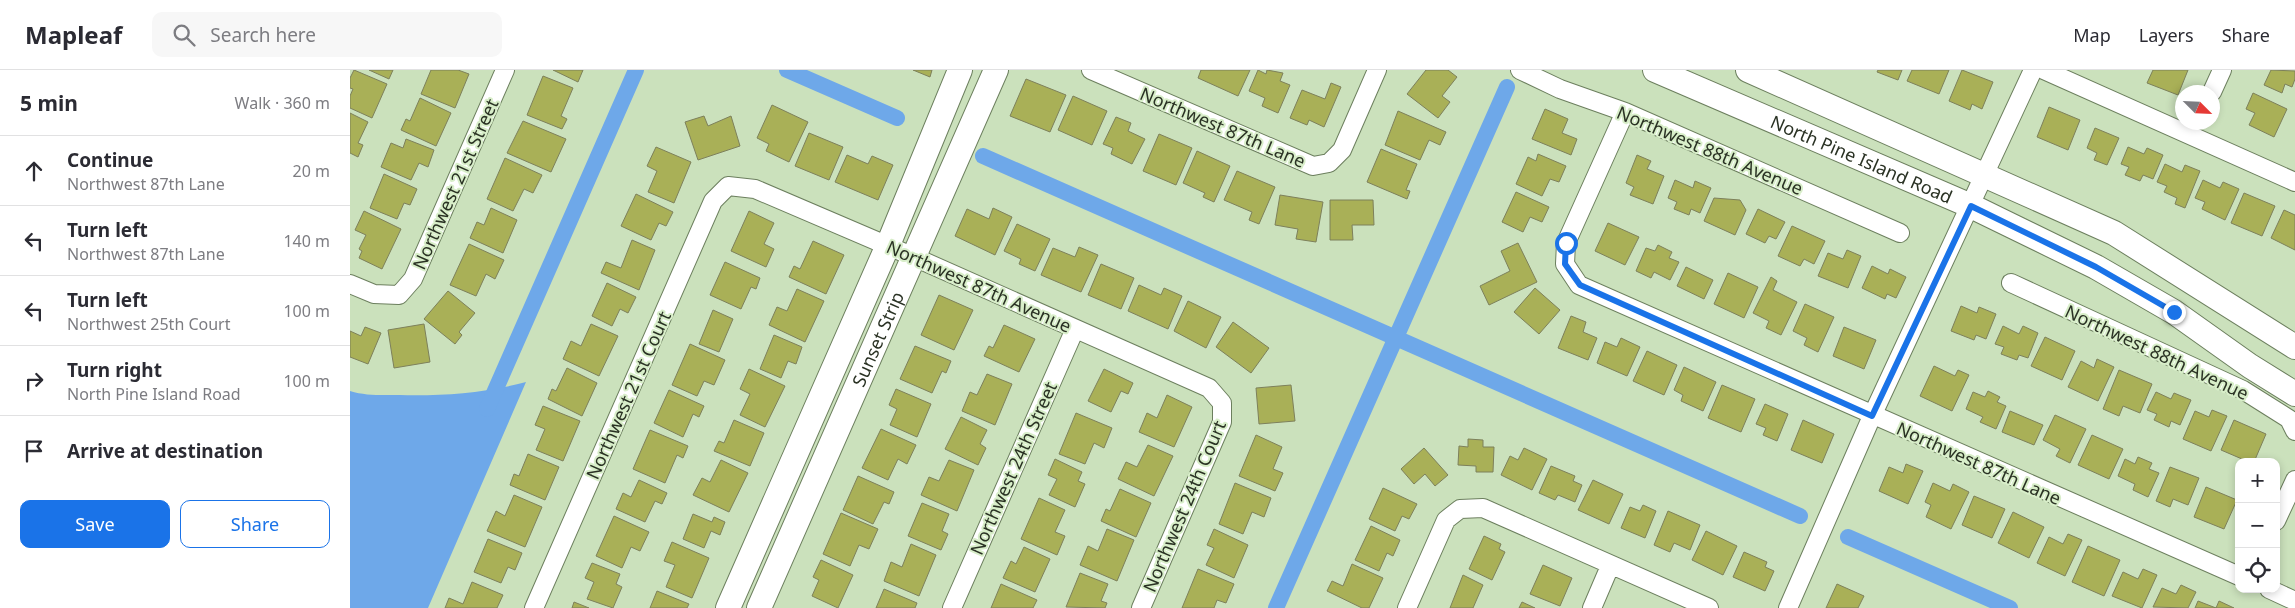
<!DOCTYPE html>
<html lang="en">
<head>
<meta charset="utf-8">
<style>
	:root { --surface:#fff; --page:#f7f7f7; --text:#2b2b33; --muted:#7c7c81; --line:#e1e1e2; --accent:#1a73e8 }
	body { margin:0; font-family:"Noto Sans",sans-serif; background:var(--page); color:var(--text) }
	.controls { position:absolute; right:15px; bottom:15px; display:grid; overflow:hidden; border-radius:10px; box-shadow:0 2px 8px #0003 }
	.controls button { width:45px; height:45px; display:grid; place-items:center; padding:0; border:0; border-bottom:1px solid var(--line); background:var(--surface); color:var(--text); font:25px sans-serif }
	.compass { position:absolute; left:1825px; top:15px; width:45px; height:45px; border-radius:50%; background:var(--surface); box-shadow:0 2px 8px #0003; rotate:114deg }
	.stop { position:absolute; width:15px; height:15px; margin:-11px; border:4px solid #1a73e8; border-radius:50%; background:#fff }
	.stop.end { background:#1a73e8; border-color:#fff; box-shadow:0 1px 5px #0008 }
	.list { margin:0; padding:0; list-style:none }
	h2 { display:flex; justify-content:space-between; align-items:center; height:65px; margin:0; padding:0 20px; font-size:21px }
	h2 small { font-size:16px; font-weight:400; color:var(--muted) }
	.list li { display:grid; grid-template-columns:32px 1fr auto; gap:15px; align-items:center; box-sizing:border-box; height:70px; padding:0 20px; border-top:1px solid var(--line) }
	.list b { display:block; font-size:19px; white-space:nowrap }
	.list p { margin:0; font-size:16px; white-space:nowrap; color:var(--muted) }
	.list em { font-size:16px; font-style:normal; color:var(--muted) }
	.actions { display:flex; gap:10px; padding:15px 20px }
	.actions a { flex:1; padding:11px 0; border:1px solid var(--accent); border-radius:10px; text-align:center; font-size:18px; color:var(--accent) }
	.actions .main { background:var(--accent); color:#fff }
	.icon { flex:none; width:28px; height:28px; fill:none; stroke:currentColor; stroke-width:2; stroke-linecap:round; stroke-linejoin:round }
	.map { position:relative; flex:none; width:1945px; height:538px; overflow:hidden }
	header { display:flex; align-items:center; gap:30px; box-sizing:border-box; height:70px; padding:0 25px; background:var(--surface); border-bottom:1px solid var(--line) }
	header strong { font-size:24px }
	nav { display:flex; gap:28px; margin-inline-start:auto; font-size:18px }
	.search { width:350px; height:45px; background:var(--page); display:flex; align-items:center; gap:12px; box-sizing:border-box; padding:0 18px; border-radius:10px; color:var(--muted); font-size:19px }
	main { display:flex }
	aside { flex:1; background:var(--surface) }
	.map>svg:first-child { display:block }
	.water { fill:#6ea8e9 }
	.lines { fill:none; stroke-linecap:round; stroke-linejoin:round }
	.canal { stroke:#6ea8e9; stroke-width:16 }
	.building { fill:#a9b057; stroke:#7d805b }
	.street-casing { stroke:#6c7f5e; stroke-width:20 }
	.secondary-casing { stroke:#6c7f5e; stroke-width:26 }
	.street { stroke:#fff; stroke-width:18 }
	.secondary { stroke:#fff; stroke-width:24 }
	.route { stroke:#1a73e8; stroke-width:6 }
	.labels { text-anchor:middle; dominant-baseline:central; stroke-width:4; stroke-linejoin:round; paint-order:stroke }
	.street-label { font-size:18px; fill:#2a3224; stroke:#d8eec9 }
</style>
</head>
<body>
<header>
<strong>Mapleaf</strong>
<div class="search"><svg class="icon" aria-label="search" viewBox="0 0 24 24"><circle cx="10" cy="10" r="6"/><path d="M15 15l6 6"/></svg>Search here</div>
<nav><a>Map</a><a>Layers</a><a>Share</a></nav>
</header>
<main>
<aside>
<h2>5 min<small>Walk · 360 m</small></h2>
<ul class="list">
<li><svg class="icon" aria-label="ahead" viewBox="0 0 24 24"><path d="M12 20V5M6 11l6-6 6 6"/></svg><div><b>Continue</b><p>Northwest 87th Lane</p></div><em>20 m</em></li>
<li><svg class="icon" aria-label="left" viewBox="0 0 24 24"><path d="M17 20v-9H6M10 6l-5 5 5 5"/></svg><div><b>Turn left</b><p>Northwest 87th Lane</p></div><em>140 m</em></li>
<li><svg class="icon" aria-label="left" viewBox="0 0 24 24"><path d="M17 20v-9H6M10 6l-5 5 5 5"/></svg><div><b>Turn left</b><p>Northwest 25th Court</p></div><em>100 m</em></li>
<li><svg class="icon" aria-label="right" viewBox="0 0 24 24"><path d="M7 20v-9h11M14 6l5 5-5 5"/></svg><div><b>Turn right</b><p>North Pine Island Road</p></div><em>100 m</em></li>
<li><svg class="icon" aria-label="arrive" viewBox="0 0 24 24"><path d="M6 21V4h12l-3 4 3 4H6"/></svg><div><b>Arrive at destination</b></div></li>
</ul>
<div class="actions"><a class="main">Save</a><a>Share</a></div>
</aside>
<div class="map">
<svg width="1945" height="538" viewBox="0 0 1945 538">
	<rect width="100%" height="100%" fill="#cbe1bc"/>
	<path class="water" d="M 176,312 L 78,538 L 0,538 L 0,321 C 16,326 32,325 50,325 C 93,326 135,323 176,312 Z"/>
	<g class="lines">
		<path class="canal" d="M 437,0 L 547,48
			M 633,86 L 1450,446
			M 137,339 L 286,0
			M 1498,467 L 1660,538
			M 926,538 L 1157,17"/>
	</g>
	<path class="building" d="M 4,0 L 37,14 L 22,48 L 0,38 L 0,26 L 3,19 L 0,18 L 0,8 Z
		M 19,0 L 43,0 L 39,9 Z
		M 81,0 L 108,0 L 119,4 L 105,38 L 71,24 Z
		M 203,0 L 233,0 L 228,12 Z
		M 563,0 L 582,0 L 580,7 Z
		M 851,0 L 900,0 L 888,26 L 848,8 Z
		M 908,0 L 916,4 L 917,0 L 933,3 L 930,11 L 940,15 L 928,43 L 912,36 L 915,28 L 899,21 Z
		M 1076,0 L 1098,0 L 1107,7 L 1092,26 L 1100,32 L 1088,48 L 1057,24 Z
		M 1528,0 L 1552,0 L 1548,10 L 1527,2 Z
		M 1562,0 L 1599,0 L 1589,24 L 1557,11 Z
		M 1612,0 L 1643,12 L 1632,39 L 1622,34 L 1620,40 L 1599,31 Z
		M 1803,0 L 1838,0 L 1828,25 L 1797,13 Z
		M 1921,0 L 1945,1 L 1945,9 L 1942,17 L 1935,14 L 1932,23 L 1914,15 Z
		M 193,6 L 223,18 L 211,46 L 217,49 L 212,59 L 177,45 Z
		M 676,9 L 716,25 L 700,62 L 660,46 Z
		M 981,13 L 991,17 L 974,57 L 959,50 L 957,55 L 940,48 L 952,20 L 975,29 Z
		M 1903,23 L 1937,39 L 1924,67 L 1899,55 L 1905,43 L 1896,39 Z
		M 723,26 L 757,41 L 742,75 L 708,60 Z
		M 70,28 L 101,43 L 86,76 L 51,60 L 56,49 L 60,51 Z
		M 422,35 L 458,52 L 439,92 L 416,81 L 419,74 L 407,68 Z
		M 1699,37 L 1730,50 L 1718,80 L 1687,67 Z
		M 1195,39 L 1218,49 L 1212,63 L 1227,69 L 1221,85 L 1182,69 Z
		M 1048,41 L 1096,62 L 1090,75 L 1079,70 L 1070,90 L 1035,75 Z
		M 0,43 L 18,52 L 8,73 L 13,75 L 8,87 L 0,83 Z
		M 354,46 L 358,56 L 381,46 L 390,76 L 348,90 L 335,52 Z
		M 766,47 L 781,53 L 778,61 L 795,69 L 782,94 L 761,84 L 763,78 L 753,74 Z
		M 173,51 L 216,69 L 201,102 L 157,83 Z
		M 1745,58 L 1769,68 L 1757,95 L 1744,90 L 1747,83 L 1737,78 Z
		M 459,63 L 493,77 L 479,110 L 445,96 Z
		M 809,64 L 842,78 L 826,115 L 793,101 Z
		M 56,69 L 84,80 L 78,97 L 69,93 L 61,110 L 31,97 L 41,73 L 53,78 Z
		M 306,77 L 341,92 L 324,133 L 298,122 L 307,101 L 297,96 Z
		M 1778,77 L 1794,84 L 1797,78 L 1813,85 L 1803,109 L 1793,105 L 1790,111 L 1775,105 L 1779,97 L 1771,94 Z
		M 1031,79 L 1067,94 L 1056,120 L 1060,121 L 1057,129 L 1017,112 Z
		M 847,81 L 880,96 L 864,132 L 853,127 L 855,123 L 833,113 Z
		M 1188,84 L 1216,96 L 1209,112 L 1200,109 L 1192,126 L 1166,114 L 1178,87 L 1186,91 Z
		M 497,85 L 518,94 L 522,86 L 543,95 L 528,130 L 485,112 Z
		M 1287,85 L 1301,91 L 1297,99 L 1314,106 L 1303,134 L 1280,125 L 1284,117 L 1276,113 Z
		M 155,88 L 192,105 L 183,123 L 174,119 L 163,141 L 137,129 Z
		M 1815,94 L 1832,102 L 1835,95 L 1850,101 L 1835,138 L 1825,134 L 1827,128 L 1814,122 L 1817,116 L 1807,112 Z
		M 887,101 L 925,117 L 909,154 L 899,150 L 902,142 L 874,130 Z
		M 34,104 L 67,119 L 60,135 L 54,133 L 47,149 L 20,138 Z
		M 1325,110 L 1343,118 L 1345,111 L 1361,118 L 1350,143 L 1341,139 L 1339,145 L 1324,139 L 1327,132 L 1318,128 Z
		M 1853,110 L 1870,118 L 1873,112 L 1889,119 L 1875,150 L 1852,139 L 1855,132 L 1845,128 Z
		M 1166,122 L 1199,137 L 1192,152 L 1180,147 L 1173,162 L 1152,152 Z
		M 1894,123 L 1925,136 L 1912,166 L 1881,153 Z
		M 286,124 L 323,142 L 316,156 L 309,153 L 301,170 L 271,156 Z
		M 930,125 L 973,132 L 966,172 L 946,169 L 948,159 L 925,155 Z
		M 1364,128 L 1390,130 L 1396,140 L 1385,165 L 1354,151 Z
		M 980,130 L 1023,130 L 1024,155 L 1002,155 L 1003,170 L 980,170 Z
		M 141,138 L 167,150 L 153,183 L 120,168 L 127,152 L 134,155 Z
		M 643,138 L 662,147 L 645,185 L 605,166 L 617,139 L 639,149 Z
		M 1408,139 L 1435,152 L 1426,169 L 1419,166 L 1415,173 L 1396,164 Z
		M 1934,140 L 1945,145 L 1945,180 L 1921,168 Z
		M 14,141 L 51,159 L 32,199 L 9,188 L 12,181 L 9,179 L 16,165 L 5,160 Z
		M 399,141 L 424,153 L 414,174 L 424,179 L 416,197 L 381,181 Z
		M 1258,153 L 1289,167 L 1275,195 L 1245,181 Z
		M 667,154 L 700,169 L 685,201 L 669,194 L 671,189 L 654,181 Z
		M 1442,156 L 1475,171 L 1464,194 L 1454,189 L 1450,196 L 1428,186 Z
		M 282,170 L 305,180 L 289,220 L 251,203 L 256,192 L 271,198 Z
		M 463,171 L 494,185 L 476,224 L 439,207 L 444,196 L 450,199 Z
		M 1168,173 L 1187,212 L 1139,235 L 1130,216 L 1160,201 L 1151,181 Z
		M 119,174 L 154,190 L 145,209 L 136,204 L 126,226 L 100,215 Z
		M 1308,175 L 1322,182 L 1319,188 L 1329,192 L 1320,210 L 1304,202 L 1301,208 L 1286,201 L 1296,178 L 1305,181 Z
		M 729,177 L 748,185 L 731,222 L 691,205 L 703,178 L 725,187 Z
		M 1497,180 L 1511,186 L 1498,218 L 1468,206 L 1478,183 L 1493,189 Z
		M 375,192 L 410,208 L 406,219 L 401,217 L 391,239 L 360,225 Z
		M 751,194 L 784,208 L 771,239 L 738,225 Z
		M 1522,196 L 1538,204 L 1540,199 L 1556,207 L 1546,228 L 1537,224 L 1535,229 L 1512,218 Z
		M 1336,197 L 1363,210 L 1354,229 L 1327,216 Z
		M 1378,203 L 1408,217 L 1394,248 L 1364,234 Z
		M 1421,207 L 1427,211 L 1423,220 L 1447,232 L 1431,265 L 1416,258 L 1419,251 L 1403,243 Z
		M 257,213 L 286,227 L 278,243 L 270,239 L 262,256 L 242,246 Z
		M 789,215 L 811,225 L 814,218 L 832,226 L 818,259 L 778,241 Z
		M 1185,218 L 1210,240 L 1189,264 L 1164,242 Z
		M 447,219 L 474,231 L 455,272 L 419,255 L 427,237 L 437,241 Z
		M 98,221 L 125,243 L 109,262 L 112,265 L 105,274 L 74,249 Z
		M 589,225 L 623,240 L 604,280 L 571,265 Z
		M 838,231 L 871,247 L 856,278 L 824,261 Z
		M 1455,234 L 1484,247 L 1468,282 L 1454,275 L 1457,268 L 1443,261 Z
		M 1611,236 L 1627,243 L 1629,237 L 1646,244 L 1636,269 L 1626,265 L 1624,270 L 1601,261 Z
		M 363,240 L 383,249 L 369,282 L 349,274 Z
		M 1221,246 L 1236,252 L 1233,262 L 1247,268 L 1238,290 L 1208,278 Z
		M 883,252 L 919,278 L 901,303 L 866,277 Z
		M 74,254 L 80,292 L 44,298 L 38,260 Z
		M 241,254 L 268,266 L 249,306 L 213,289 L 221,271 L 231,276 Z
		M 654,255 L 685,269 L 669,302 L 634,286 L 639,276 L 643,278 Z
		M 1653,256 L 1669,264 L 1673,256 L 1688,263 L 1678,288 L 1669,285 L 1667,290 L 1651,284 L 1654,277 L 1645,274 Z
		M 15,257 L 31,263 L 18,294 L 0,287 L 0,261 L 11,266 Z
		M 1494,257 L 1526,270 L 1514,299 L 1483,286 Z
		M 424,265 L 452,277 L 446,294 L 438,291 L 431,308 L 410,299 Z
		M 1695,267 L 1725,281 L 1712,310 L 1681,296 Z
		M 1271,268 L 1290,277 L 1277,306 L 1247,293 L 1255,272 L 1267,277 Z
		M 340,274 L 375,290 L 364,315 L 354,311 L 347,326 L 322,315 Z
		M 565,276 L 601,291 L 596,303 L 592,301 L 582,323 L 550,309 Z
		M 1297,281 L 1327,295 L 1314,325 L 1283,311 Z
		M 1747,289 L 1764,297 L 1748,331 L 1718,317 L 1731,291 L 1744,298 Z
		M 1584,296 L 1605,306 L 1608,300 L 1619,305 L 1602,341 L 1570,326 Z
		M 1334,297 L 1366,312 L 1353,341 L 1331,331 L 1333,325 L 1324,320 Z
		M 217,298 L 247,313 L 232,346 L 198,329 L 202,319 L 206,321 Z
		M 399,299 L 435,316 L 415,357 L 390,345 L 400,324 L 390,319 Z
		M 754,299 L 783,313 L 778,324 L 771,321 L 761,342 L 738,331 Z
		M 1769,300 L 1802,314 L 1790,343 L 1773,336 L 1769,346 L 1753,339 Z
		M 637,304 L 662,314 L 645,355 L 612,341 L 620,322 L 627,325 Z
		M 941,315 L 945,351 L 909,354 L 906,318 Z
		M 1372,315 L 1405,329 L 1391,362 L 1358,348 Z
		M 546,319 L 581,334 L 567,367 L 540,355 L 547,339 L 539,335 Z
		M 319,320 L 354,336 L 349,347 L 343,344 L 333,367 L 304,353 Z
		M 1638,321 L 1650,327 L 1647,332 L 1656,336 L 1646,359 L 1630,352 L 1633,347 L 1616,339 L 1623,322 L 1635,327 Z
		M 1806,322 L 1821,329 L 1824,323 L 1841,330 L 1830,355 L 1821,351 L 1819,357 L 1804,350 L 1807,344 L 1797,340 Z
		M 817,325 L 842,337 L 824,377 L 789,362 L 797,343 L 807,348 Z
		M 1415,334 L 1438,344 L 1427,371 L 1413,365 L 1416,358 L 1406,354 Z
		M 193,336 L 230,351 L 213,391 L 186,380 L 195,359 L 185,355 Z
		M 1862,340 L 1877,346 L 1861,381 L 1833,369 L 1845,341 L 1859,347 Z
		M 1660,341 L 1693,355 L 1684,375 L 1652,362 Z
		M 726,343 L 762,358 L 754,378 L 744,373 L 735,394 L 709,384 Z
		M 1705,345 L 1736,359 L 1720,393 L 1706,386 L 1710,379 L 1693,370 Z
		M 611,347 L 637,360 L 630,374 L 636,378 L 628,395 L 595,379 Z
		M 384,350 L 414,363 L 400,396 L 364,381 L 369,371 L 374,373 Z
		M 1453,350 L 1484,364 L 1472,393 L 1441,380 Z
		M 1884,350 L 1916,364 L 1904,392 L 1899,392 L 1871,380 Z
		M 531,359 L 566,375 L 557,394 L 548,389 L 538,410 L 512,398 Z
		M 300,360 L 338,376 L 333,388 L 327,385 L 315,413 L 283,399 Z
		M 906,365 L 932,377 L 923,399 L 933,403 L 925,421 L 889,406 Z
		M 1742,365 L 1773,379 L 1759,409 L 1728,395 Z
		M 1118,369 L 1133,370 L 1133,377 L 1144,377 L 1143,402 L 1126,402 L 1126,396 L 1108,395 L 1109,376 L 1118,377 Z
		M 798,375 L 823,386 L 804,426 L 768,409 L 776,392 L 787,397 Z
		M 1074,378 L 1098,405 L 1085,416 L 1075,404 L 1064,414 L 1051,399 Z
		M 1174,378 L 1197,389 L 1182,420 L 1151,405 L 1160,386 L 1168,390 Z
		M 178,384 L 209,397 L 195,430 L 160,415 L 164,404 L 169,406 Z
		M 1788,387 L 1802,393 L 1799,399 L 1809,403 L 1798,427 L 1783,420 L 1785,414 L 1768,406 L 1775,389 L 1785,394 Z
		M 705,389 L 732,402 L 728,411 L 735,414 L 725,437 L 699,425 L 707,409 L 698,405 Z
		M 371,390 L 398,403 L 379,442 L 343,425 L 352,408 L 360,412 Z
		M 599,390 L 624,400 L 607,441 L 571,425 L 579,407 L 589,411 Z
		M 1556,394 L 1573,401 L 1558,434 L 1529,421 L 1539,397 L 1553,403 Z
		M 1201,396 L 1225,406 L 1223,411 L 1232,415 L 1225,432 L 1208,425 L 1205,430 L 1189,423 Z
		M 1820,397 L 1849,408 L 1838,435 L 1823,429 L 1820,437 L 1806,431 Z
		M 508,406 L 544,422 L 539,434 L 534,432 L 523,454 L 493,440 Z
		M 289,410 L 317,423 L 312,434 L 305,431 L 295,452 L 266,439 L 273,423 L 281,427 Z
		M 1243,410 L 1273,424 L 1259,454 L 1228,440 Z
		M 885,413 L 921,428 L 914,447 L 902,442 L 893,464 L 869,454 Z
		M 1583,413 L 1600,421 L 1603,414 L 1619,422 L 1601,459 L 1576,447 L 1581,435 L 1575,432 Z
		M 1856,417 L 1887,430 L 1874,459 L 1844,447 Z
		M 1033,418 L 1067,434 L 1059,449 L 1052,446 L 1045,461 L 1019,449 Z
		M 770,419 L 801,433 L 786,467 L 751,451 L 756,439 L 760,441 Z
		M 164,425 L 192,437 L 175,477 L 137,461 L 146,441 L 155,446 Z
		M 1624,426 L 1655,439 L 1642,468 L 1612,455 Z
		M 689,428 L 715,440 L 705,462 L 715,466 L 707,485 L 671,469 Z
		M 572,433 L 599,444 L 592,461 L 598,464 L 591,480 L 558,466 Z
		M 1293,435 L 1306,441 L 1295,468 L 1271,458 L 1280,437 L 1290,441 Z
		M 1318,441 L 1350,455 L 1340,480 L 1324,473 L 1320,482 L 1304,475 Z
		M 1663,442 L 1694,457 L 1679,488 L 1648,473 Z
		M 491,443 L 528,459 L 519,479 L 509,475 L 500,496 L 473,484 Z
		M 343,444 L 362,452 L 364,447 L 375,452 L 370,465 L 361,461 L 354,478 L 333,469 Z
		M 264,446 L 299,462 L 290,481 L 281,477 L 272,498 L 246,486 Z
		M 1021,456 L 1050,470 L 1043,486 L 1037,483 L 1029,501 L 1005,490 Z
		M 757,459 L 784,470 L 767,511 L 730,495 L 738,476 L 748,481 Z
		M 864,459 L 898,475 L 884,508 L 856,495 L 864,478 L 857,475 Z
		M 1356,461 L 1387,476 L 1373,505 L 1342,490 Z
		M 1718,464 L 1732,470 L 1715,506 L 1687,493 L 1699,467 L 1713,474 Z
		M 1134,466 L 1151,474 L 1149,479 L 1155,482 L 1142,510 L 1119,499 Z
		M 138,469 L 172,483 L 165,500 L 158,497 L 151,513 L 124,502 Z
		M 322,472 L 359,488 L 342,528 L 316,517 L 325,495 L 314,491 Z
		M 561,474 L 586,485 L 569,526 L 534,511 L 541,492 L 552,497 Z
		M 1738,476 L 1770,490 L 1754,526 L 1722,512 Z
		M 674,477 L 700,489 L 685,522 L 653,508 L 661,491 L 666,494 Z
		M 1394,482 L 1417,492 L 1415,497 L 1424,501 L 1415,521 L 1383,507 Z
		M 471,490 L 503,505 L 488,538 L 462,526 L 469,510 L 463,507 Z
		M 242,493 L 270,504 L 266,514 L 272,517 L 263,538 L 237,529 L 244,512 L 235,508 Z
		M 1002,494 L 1033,508 L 1019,538 L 1012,538 L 977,521 L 982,511 L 993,516 Z
		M 1193,495 L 1222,508 L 1210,536 L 1180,524 Z
		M 848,499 L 884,514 L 876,533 L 867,530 L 864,538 L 832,538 Z
		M 1793,499 L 1807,505 L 1792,538 L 1762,526 L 1773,502 L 1788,509 Z
		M 730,503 L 758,514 L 751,531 L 757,533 L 755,538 L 716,537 Z
		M 1113,505 L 1133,515 L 1123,538 L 1100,538 Z
		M 122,512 L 153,525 L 147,538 L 95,538 L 99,528 L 113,534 Z
		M 651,514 L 687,530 L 683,538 L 641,538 Z
		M 1487,514 L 1514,526 L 1508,538 L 1476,538 Z
		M 1831,515 L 1846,522 L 1838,538 L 1803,537 L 1812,518 L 1826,524 Z
		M 534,519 L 567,533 L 565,538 L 526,538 Z
		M 307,521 L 339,534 L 337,538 L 300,538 Z
		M 1848,531 L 1866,538 L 1869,531 L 1884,538 L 1845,538 Z
		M 224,532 L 239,538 L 222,538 Z
		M 1172,532 L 1185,538 L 1169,538 Z"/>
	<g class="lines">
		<g class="street-casing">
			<path id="street" d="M 741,0 L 963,96 L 979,93 L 992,80 L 1027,0
				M 1170,0 L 1210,19 L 1275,42 L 1550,163
				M 1694,0 L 1945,112
				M 1862,22 L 1872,0
				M 1275,42 L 1216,173 L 1215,194 L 1229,215 L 1889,506
				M 1661,213 L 1893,320 L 1939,349 L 1945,361
				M 0,214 L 24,224 L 49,225 L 63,209 L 155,0
				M 1926,451 L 1945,410
				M 1919,519 L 1945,531
				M 184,538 L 363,131 L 378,116 L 405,119 L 564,187 L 859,318 L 872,333 L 872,352 L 791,538
				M 602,538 L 725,259
				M 1057,538 L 1096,450 L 1110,439 L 1133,438 L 1359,538
				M 1242,538 L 1260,496
				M 1438,538 L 1522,346 L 1683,0"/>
		</g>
		<g class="secondary-casing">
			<g id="secondary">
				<path id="s1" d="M 1305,0 L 1621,136 L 1746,197 L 1824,242 L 1900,296 L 1945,324"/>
				<path d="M 1398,0 L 1764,163 L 1945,277"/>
				<path d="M 378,538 L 538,175 L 610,0"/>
				<path id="s2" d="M 409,538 L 646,0"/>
			</g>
		</g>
		<use href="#street" class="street"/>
		<use href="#secondary" class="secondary"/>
	</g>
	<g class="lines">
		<path class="route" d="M 1216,173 L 1215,194 L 1230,215 L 1522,346 L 1621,136 L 1746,197 L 1824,242"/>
	</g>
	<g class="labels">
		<g class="street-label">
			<text transform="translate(873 57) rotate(23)">Northwest 87th Lane</text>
			<text transform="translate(1360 80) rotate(23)">Northwest 88th Avenue</text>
			<text stroke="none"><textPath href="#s1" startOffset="225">North Pine Island Road</textPath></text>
			<text transform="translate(105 114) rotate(-66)">Northwest 21st Street</text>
			<text transform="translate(629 216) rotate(24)">Northwest 87th Avenue</text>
			<text stroke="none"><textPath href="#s2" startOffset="294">Sunset Strip</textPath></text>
			<text transform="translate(1807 282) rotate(25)">Northwest 88th Avenue</text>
			<text transform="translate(278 325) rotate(-66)">Northwest 21st Court</text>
			<text transform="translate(1629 393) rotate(24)">Northwest 87th Lane</text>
			<text transform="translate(663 398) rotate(-66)">Northwest 24th Street</text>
			<text transform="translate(834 436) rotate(-67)">Northwest 24th Court</text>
		</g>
	</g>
</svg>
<div class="controls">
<button>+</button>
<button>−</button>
<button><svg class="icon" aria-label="locate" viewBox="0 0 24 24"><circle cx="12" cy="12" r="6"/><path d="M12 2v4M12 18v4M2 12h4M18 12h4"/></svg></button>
</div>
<svg class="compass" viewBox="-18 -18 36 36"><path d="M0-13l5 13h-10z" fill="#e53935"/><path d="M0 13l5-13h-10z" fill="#7c7c81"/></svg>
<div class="stop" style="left:1216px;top:173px"></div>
<div class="stop end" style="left:1824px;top:242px"></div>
</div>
</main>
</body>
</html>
